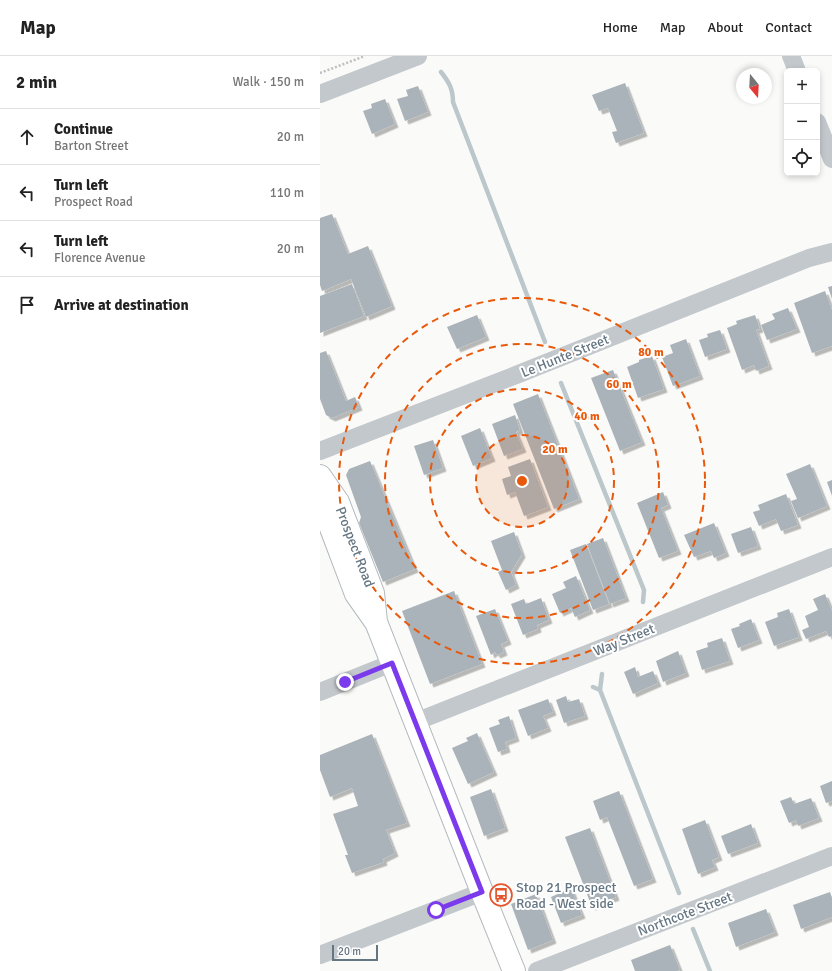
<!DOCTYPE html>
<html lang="en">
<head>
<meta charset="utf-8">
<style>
	:root { --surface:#fff; --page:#f6f6f6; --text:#222; --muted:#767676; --line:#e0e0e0 }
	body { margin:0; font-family:Signika,sans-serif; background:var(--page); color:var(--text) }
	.controls { position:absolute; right:12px; top:12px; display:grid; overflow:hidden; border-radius:6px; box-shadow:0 2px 6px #0003 }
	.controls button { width:36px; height:36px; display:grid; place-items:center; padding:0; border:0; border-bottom:1px solid var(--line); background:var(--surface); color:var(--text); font:20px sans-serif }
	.compass { position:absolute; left:416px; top:12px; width:36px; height:36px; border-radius:50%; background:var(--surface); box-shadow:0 2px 6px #0003; rotate:162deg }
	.scale { position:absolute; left:12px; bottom:10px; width:46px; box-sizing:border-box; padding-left:4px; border:2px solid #657683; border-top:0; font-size:11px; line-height:14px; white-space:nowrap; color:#657683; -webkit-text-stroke:3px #fff; paint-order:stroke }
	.stop { position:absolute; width:12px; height:12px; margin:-9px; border:3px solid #7c3aed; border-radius:50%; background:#fff }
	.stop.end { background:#7c3aed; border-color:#fff; box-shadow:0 1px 4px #0008 }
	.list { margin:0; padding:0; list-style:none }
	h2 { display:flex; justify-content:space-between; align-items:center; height:52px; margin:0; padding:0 16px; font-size:17px }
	h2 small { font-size:13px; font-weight:400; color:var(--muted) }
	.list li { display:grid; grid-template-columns:26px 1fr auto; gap:12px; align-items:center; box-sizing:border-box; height:56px; padding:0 16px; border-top:1px solid var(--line) }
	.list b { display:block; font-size:15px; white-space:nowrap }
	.list p { margin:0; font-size:13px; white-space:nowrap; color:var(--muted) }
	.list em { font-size:13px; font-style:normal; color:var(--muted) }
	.icon { flex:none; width:22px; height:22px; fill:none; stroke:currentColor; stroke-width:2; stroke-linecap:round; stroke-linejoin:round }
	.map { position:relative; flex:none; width:512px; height:915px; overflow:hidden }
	header { display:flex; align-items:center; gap:24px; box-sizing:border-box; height:56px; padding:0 20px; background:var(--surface); border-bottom:1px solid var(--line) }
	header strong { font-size:19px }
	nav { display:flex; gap:22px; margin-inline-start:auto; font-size:14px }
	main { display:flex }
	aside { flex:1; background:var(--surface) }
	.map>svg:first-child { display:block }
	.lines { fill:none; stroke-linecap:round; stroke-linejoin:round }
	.stream { stroke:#bbc7cb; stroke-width:4.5 }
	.building { fill:#aab3b9; filter:url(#shadow) }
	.secondary-casing { stroke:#b3babf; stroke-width:24 }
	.path { stroke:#bbbfc2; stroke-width:2.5; stroke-dasharray:2 2; stroke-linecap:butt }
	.street { stroke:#c3c8cc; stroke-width:18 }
	.secondary { stroke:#fff; stroke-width:22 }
	.route { stroke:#7c3aed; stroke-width:5 }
	.ring { fill:none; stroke:#e8590c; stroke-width:2; stroke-dasharray:7 5 }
	.labels { text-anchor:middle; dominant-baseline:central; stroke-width:4; stroke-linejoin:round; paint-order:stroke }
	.street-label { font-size:14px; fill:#657683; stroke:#fff }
	.poi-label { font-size:14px; fill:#657683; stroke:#fff; text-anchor:start }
	.centre { fill:#e8590c; stroke:#fff; stroke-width:2 }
	.ring-label { font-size:12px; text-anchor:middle; font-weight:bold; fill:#e8590c; stroke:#fff; stroke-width:4; stroke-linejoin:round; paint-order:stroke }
</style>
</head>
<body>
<header>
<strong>Map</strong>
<nav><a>Home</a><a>Map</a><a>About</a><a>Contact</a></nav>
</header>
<main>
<aside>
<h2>2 min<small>Walk · 150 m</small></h2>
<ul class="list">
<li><svg class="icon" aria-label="ahead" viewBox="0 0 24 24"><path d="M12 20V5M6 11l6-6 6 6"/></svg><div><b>Continue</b><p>Barton Street</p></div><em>20 m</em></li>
<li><svg class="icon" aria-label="left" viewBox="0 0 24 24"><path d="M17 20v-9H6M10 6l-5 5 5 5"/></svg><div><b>Turn left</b><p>Prospect Road</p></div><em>110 m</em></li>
<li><svg class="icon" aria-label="left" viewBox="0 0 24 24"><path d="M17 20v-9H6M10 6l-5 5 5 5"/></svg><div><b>Turn left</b><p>Florence Avenue</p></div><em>20 m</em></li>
<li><svg class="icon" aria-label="arrive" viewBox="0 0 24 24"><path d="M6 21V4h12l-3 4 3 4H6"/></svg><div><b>Arrive at destination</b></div></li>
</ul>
</aside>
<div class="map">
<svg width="512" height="915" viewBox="0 0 512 915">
	<defs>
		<filter id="shadow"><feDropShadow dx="3.5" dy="3.5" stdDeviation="0" flood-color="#0004"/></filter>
	</defs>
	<rect width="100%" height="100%" fill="#fafaf8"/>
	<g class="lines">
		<path class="stream" d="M 121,16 C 129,26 133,33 133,46 L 225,286
			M 241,327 L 324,534 L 323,546
			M 282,618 L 280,634 L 359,837
			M 273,631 L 280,634
			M 373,873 L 390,915"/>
	</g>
	<path class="building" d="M 305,27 L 324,77 L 296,87 L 292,76 L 297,75 L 288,52 L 279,55 L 272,39 Z
		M 98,30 L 108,56 L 85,65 L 77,43 L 88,40 L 86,34 Z
		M 65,43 L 75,68 L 52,78 L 43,55 L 52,52 L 51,48 Z
		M 12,158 L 28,198 L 48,190 L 72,250 L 46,261 L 31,223 L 2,235 L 0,229 L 0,162 Z
		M 32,228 L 44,260 L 0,277 L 0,240 Z
		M 512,230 L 512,243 L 508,231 Z
		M 505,235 L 512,254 L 512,290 L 492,297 L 474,247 Z
		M 468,252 L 477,273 L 447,284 L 441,269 L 455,263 L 452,258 Z
		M 157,259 L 166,281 L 137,293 L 127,271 Z
		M 435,259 L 440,273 L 436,274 L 449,310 L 436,315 L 434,309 L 422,314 L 407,272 L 417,268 L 416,265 Z
		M 400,274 L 407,293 L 385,301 L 379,284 L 388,281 L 387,278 Z
		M 366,283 L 380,320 L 353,330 L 342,301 L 353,297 L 350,289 Z
		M 6,295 L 26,345 L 35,341 L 39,351 L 12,362 L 6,359 L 0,343 L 0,297 Z
		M 332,300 L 344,333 L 318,342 L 307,311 L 319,306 L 319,304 Z
		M 293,314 L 322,386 L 300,395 L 271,322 Z
		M 218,338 L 259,443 L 234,453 L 193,348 Z
		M 195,359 L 200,374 L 196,376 L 203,393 L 184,400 L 172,368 Z
		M 160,372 L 172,402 L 153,410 L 141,380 Z
		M 113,384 L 123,412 L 104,419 L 94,390 Z
		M 210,403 L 228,451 L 204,460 L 195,436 L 187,439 L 182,423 L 191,420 L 188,411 Z
		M 50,405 L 95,513 L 63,526 L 39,467 L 41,461 L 26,419 L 29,413 Z
		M 490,408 L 507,450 L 478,462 L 471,445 L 477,443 L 466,418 Z
		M 512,424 L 512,440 L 507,426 Z
		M 343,436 L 348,449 L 341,452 L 358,495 L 339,502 L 317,447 Z
		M 466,438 L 478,469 L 461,475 L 456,463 L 439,470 L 433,456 L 440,454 L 438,449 Z
		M 394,467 L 406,497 L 394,502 L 391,495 L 374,501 L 364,479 Z
		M 431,471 L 438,490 L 418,497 L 411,478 Z
		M 194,476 L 202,498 L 191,516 L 196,529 L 186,534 L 178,516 L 182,514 L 171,485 Z
		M 283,482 L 306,542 L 290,548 L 267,488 Z
		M 266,488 L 289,548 L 273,554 L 250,494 Z
		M 256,520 L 270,554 L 255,561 L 251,552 L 240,557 L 232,538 L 246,532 L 243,526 Z
		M 134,535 L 162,608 L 110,628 L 82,555 Z
		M 505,538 L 512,555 L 512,580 L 509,581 L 506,575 L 486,583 L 482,574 L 489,571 L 485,560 L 498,554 L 493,543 Z
		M 221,542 L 229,564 L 217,569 L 218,573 L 203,579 L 191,548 L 204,543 L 206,548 Z
		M 175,553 L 188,585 L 181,588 L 184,596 L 177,599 L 175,596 L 171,599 L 156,560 Z
		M 469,553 L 479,581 L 454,590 L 445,566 L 458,561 L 457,557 Z
		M 431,563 L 439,584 L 418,592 L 411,573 L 420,570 L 419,568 Z
		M 402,582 L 410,605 L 382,614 L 376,595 L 388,591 L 387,587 Z
		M 358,595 L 366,617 L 343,626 L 336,605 Z
		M 315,611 L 318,621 L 333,615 L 338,627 L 313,638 L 304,616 Z
		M 246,640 L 248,646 L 259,643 L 265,660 L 244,667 L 236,644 Z
		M 228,643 L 233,656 L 223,660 L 228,672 L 208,680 L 198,654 Z
		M 189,660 L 196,682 L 185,686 L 187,693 L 178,696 L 169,672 L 180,668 L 178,664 Z
		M 157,677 L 174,716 L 148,728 L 132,692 L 148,685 L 146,682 Z
		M 52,678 L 87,767 L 66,774 L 75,797 L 63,803 L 64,806 L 32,817 L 25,799 L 28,799 L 13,758 L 38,750 L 32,732 L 10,741 L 0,714 L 0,699 Z
		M 512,725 L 512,745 L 506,747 L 500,730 Z
		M 171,733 L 185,772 L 164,780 L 150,741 Z
		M 299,735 L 333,823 L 314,830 L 287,761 L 280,764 L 273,745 Z
		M 471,741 L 474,748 L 491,742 L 499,762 L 478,770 L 476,764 L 469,767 L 460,745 Z
		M 385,764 L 399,801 L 392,804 L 395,811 L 378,818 L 362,773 Z
		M 431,768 L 438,787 L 408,798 L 401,780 Z
		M 270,772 L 296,841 L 272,851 L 245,781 Z
		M 251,832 L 262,859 L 241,867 L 231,841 Z
		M 510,836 L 512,842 L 512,861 L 481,873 L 473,849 Z
		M 216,838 L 233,884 L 208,894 L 191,848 Z
		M 446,853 L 455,876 L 416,891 L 408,867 Z
		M 350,889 L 360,914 L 356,915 L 315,915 L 311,904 Z"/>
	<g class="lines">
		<g class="secondary-casing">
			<path id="secondary" d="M 0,420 L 18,446 L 53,537 L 56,566 L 162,836 L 194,915
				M 1,422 L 3,451 L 36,538 L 55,565"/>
		</g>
		<path class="path" d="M 0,17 L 45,0"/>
		<path class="street" d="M 471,0 L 477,15
			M 0,38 L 98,0
			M 497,66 L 512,103
			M 0,395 L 196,319 L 489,202 L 512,196
			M 0,636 L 72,607
			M 95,666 L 512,501
			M 0,899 L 162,836
			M 217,915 L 512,800"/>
		<use href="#secondary" class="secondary"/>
	</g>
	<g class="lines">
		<path class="route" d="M 25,626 L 72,607 L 162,836 L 116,854"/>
	</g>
	<circle cx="202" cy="425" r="46" fill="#e8590c" fill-opacity=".12"/>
	<g class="ring">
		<circle cx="202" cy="425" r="46"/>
		<circle cx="202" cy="425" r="92"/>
		<circle cx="202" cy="425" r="137"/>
		<circle cx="202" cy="425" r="183"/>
	</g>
	<defs>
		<g id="bus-ring" transform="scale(1.15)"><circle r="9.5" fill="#fff" stroke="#e4572e" stroke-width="1.5"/><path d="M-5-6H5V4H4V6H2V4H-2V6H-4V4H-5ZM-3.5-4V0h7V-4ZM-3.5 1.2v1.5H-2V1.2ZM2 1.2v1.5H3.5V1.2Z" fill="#e4572e"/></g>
	</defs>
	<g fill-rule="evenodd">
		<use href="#bus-ring" x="181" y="839"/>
	</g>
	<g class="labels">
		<g class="street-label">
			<text transform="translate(245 300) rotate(-22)">Le Hunte Street</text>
			<text transform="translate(35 491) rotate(69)">Prospect Road</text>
			<text transform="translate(304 584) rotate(-22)">Way Street</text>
			<text transform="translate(365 858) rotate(-21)">Northcote Street</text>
		</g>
		<g class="poi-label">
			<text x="196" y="831">Stop 21 Prospect<tspan x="196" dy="16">Road - West side</tspan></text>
		</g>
	</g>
	<circle cx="202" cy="425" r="6" class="centre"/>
	<g class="ring-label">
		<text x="331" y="300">80 m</text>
		<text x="299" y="332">60 m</text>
		<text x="267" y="364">40 m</text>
		<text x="235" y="397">20 m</text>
	</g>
</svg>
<div class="controls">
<button>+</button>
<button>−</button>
<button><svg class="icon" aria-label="locate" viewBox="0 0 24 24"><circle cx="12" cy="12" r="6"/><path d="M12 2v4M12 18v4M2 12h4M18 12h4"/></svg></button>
</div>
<svg class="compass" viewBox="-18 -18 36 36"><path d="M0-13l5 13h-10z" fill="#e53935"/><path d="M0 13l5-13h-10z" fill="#767676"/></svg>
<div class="scale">20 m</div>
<div class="stop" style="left:116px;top:854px"></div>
<div class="stop end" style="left:25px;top:626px"></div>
</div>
</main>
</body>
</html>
